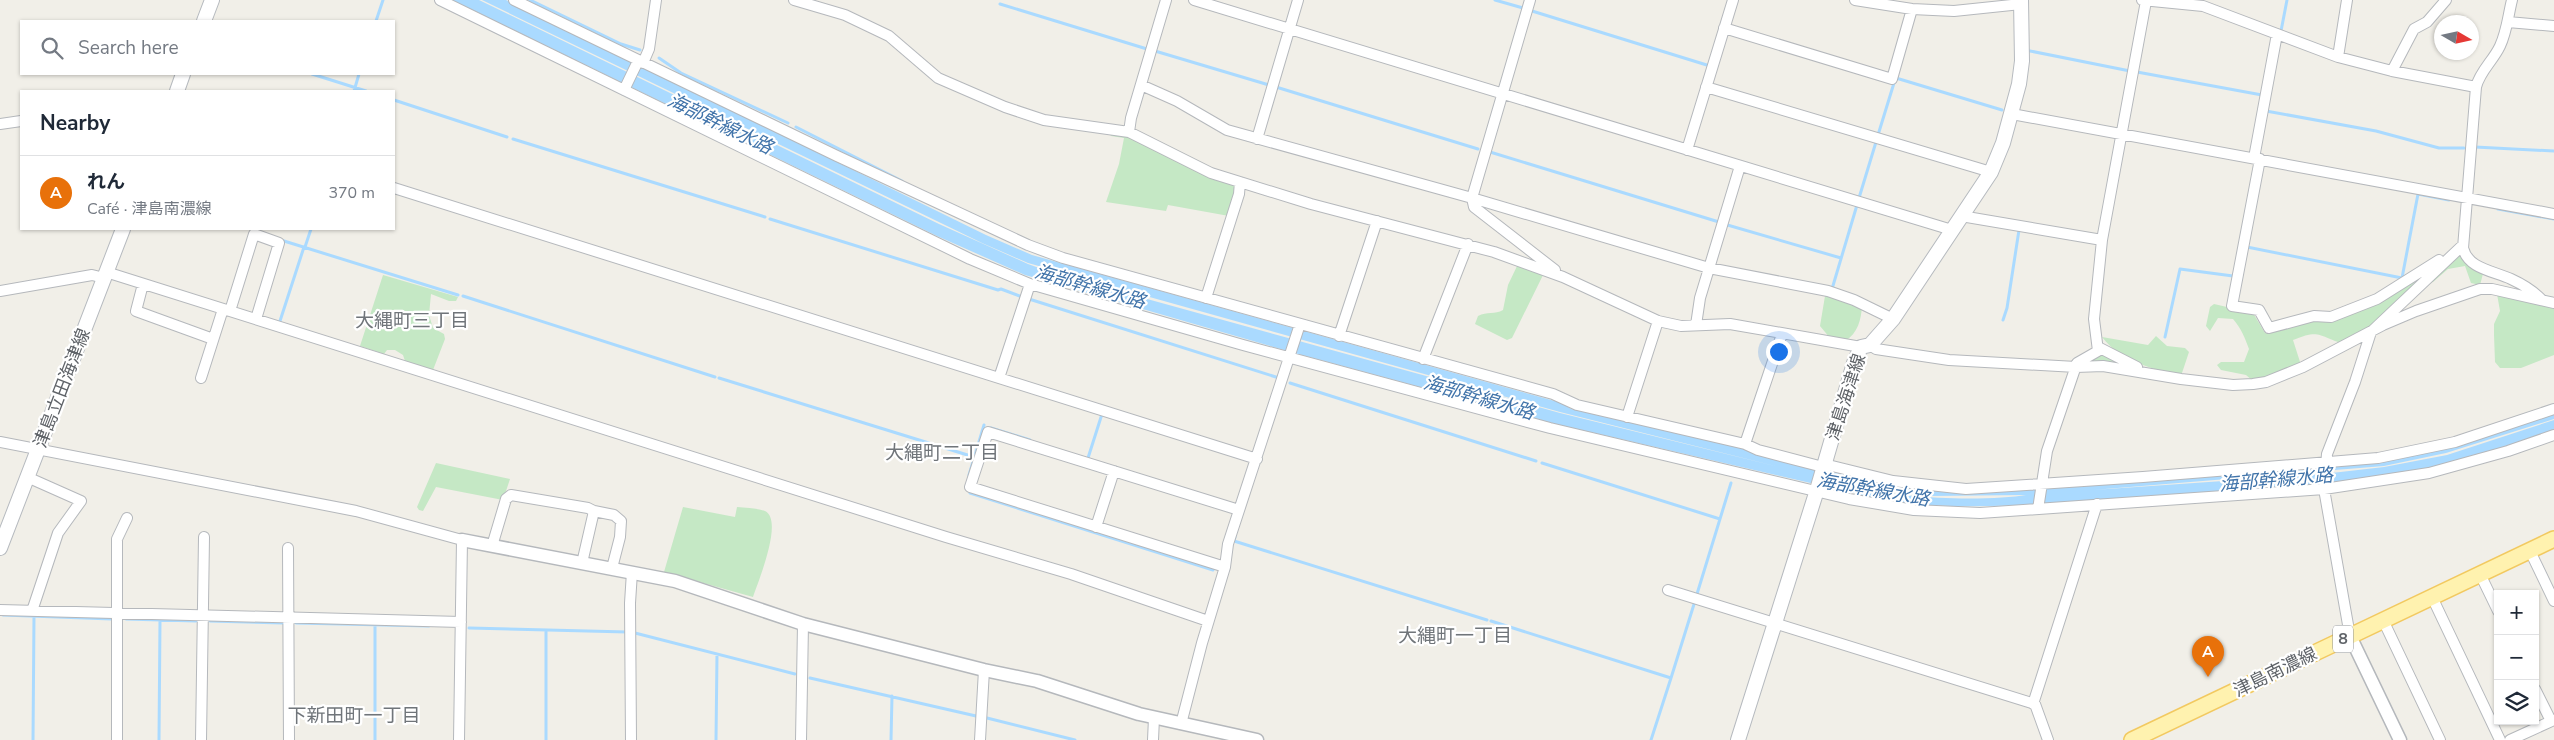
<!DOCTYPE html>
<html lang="en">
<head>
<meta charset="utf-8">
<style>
	:root { --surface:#fff; --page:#f6f6f7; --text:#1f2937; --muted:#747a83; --line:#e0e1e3; --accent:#111827 }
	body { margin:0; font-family:"Nunito Sans","Noto Sans JP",sans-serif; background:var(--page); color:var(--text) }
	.controls { position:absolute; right:15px; bottom:15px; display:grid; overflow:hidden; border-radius:0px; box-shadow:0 1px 4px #0004 }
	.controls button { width:45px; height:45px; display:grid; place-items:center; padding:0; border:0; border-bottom:1px solid var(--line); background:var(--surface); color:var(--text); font:25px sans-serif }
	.compass { position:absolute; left:2434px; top:15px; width:45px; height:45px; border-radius:50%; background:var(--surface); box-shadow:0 1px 4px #0004; rotate:99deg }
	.you { position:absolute; left:1778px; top:351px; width:18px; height:18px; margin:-12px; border:4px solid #fff; border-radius:50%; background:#1a73e8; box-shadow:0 0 0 8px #1a73e833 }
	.badge { display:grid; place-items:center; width:32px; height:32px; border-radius:50%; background:var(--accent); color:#fff; font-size:16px; font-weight:700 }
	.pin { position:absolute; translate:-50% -41px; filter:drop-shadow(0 1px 2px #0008) }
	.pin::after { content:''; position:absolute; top:26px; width:18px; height:15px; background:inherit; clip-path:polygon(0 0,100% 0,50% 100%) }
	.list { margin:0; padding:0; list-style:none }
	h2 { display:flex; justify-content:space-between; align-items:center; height:65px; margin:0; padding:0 20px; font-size:21px }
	h2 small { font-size:16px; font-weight:400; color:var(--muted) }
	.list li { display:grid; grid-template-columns:32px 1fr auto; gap:15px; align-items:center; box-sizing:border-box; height:75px; padding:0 20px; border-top:1px solid var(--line) }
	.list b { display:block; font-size:19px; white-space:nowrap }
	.list p { margin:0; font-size:16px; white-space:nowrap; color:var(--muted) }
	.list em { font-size:16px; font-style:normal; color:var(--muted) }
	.icon { flex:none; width:28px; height:28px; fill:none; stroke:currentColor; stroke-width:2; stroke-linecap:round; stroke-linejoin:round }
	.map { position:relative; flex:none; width:2554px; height:740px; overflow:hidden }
	.search { position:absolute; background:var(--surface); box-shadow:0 1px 4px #0004; left:20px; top:20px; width:375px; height:55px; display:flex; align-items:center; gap:12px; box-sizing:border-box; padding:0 18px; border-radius:0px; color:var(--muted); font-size:19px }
	.panel { position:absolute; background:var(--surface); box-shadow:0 1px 4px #0004; left:20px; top:90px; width:375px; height:140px; border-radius:0px }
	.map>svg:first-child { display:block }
	.green { fill:#c5e8c5 }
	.water { fill:#aadaff; fill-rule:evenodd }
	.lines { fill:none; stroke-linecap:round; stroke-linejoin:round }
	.stream { stroke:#aadaff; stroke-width:3 }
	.minor-casing { stroke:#b5b8bc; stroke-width:12 }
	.tertiary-casing { stroke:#b5b8bc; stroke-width:15 }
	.secondary-casing { stroke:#b6babf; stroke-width:16 }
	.primary-casing { stroke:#f2c960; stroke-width:18 }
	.minor { stroke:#fff; stroke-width:10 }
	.tertiary { stroke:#fff; stroke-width:12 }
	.secondary { stroke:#fff; stroke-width:14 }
	.primary { stroke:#fff2af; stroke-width:15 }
	.labels { text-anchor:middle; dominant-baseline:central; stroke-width:4.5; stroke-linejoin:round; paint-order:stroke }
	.shield { fill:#fff; stroke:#8f9295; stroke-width:1 }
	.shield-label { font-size:16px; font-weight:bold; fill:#5f6368 }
	.street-label { font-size:18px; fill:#5f6368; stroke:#fff }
	.water-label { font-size:19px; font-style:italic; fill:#4174aa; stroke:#fff }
	.neighbourhood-label { font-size:19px; fill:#70757a; stroke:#fff }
</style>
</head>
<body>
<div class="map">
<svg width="2554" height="740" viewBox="0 0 2554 740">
	<rect width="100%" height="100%" fill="#f1efe8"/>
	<path class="green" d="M 1108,131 L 1127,134 L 1235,185 L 1236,190 L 1229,216 L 1168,205 L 1166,211 L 1106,202 L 1119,164 L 1124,138 L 1111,136 Z
		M 2459,254 L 2484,270 L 2480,285 L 2471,283 L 2465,266 L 2448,269 L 2433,282 L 2428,283 Z
		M 1518,264 L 1544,273 L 1512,338 L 1507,340 L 1475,324 L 1478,316 C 1487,311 1495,315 1503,310 L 1508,285 Z
		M 383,275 L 458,297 L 456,301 L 449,301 L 431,294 L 429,315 L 433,328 L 444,334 L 445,339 L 433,370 L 405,361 L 403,355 L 395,350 L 387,350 L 384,354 L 360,346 Z
		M 2413,281 L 2416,282 L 2415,285 L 2383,317 L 2345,344 C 2319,337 2321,328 2293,340 L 2301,365 L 2253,381 L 2246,375 L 2221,370 L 2217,365 L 2221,362 L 2244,362 L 2249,349 C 2245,338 2241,328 2233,319 L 2218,318 L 2210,331 L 2206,326 L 2210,307 L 2214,304 L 2253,313 L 2265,333 L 2311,319 Z
		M 1828,293 L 1862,306 C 1861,320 1858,333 1845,341 L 1830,338 L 1820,326 L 1825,296 Z
		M 2497,294 L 2554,306 L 2554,355 L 2521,368 L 2500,368 L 2495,362 L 2494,335 L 2494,324 L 2500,311 Z
		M 2156,336 L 2167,346 L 2185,348 L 2189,352 L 2181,376 C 2153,369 2120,361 2102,337 L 2148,345 Z
		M 2100,351 L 2133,367 L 2079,364 Z
		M 436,463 L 510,479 L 503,500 L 436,487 L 423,511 L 419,510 L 417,507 Z
		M 683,507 L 735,517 L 737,507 C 746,508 757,508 765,511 C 784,520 758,582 753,597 L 664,572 Z"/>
	<path class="water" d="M 452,0 L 479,0 L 939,224 L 1028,264 L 1053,273 L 1560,413 L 1807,474 L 1560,412 L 1028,263 L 982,243 L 482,0 L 506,0 L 986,235 L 1032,255 L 1562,403 L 1571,409 L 1746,449 L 1754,454 L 1824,471 L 1931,490 L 2382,460 L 2554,412 L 2554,419 L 2446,453 L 2384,466 L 2093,490 L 2323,474 L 2384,467 L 2447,455 L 2554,420 L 2554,430 C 2499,449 2444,467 2386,476 C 2303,488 2217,491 2133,497 C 2050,503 1967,513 1884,500 L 1556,424 L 1291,352 L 1025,275 L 937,236 ZM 1865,486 L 1930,496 L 2026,495 C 1993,501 1893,500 1865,486 Z"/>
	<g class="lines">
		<path class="stream" d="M 530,0 L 621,44 L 640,50
			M 1495,0 L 1523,8
			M 1000,4 L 1147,49
			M 1532,11 L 1710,66
			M 376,21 L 383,0
			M 2281,31 L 2287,0
			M 1155,51 L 1269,85
			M 2030,51 L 2130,71
			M 659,58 L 681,73 L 788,123
			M 2137,72 L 2262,95
			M 312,74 L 366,91
			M 1896,78 L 2002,110
			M 1277,84 L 1276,87 L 1478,149
			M 354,91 L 359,74
			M 394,100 L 507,137
			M 2266,111 L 2376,131 L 2439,148 L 2464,148
			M 796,127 L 902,181
			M 1878,135 L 1894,83
			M 513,139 L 765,217
			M 2475,147 L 2554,151
			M 1490,152 L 1719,222
			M 1859,198 L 1876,142
			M 2498,209 L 2554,219
			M 770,219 L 998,290 L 1001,289 L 1022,297
			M 1724,224 L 1841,258
			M 284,241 L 458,295
			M 305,247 L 311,229
			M 2247,247 L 2402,278 L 2418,194 L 2449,200
			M 1832,289 L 1857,205
			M 463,296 L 715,377
			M 1029,299 L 1279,378
			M 2003,320 L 2007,308 L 2019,230 L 2021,230
			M 280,321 L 304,247
			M 2165,337 L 2180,269 L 2233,276
			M 719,378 L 974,457
			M 1290,383 L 1536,461
			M 991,428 L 1030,440
			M 1088,458 L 1102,414
			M 1542,463 L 1720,519
			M 969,475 L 984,425
			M 970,493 L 1213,570
			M 1235,537 L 1234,541 L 1487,620
			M 1697,594 L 1731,483
			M 3,615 L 112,619
			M 126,619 L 196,621
			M 210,621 L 283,623
			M 1491,621 L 1671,678 L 1651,740
			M 296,623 L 429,626
			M 469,628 L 627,632
			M 635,633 L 795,674
			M 810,678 L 976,716
			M 1671,678 L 1695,601
			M 987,718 L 1075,740
			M 33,740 L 34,616
			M 159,740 L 160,620
			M 375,740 L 375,625
			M 546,740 L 546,630
			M 716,740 L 717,654
			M 891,740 L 892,696"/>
		<g class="minor-casing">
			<path id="minor" d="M 440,0 L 970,259 L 1030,284 L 1243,345 L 1550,428 L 1849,499 L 1914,510 L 1980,513 L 2324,489 L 2429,473 L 2508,451 L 2554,435
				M 514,0 L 837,156 L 1028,245 L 1063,258 L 1553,394 L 1577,405 L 1745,444 L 1758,450 L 1823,467
				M 794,0 L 845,15 L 889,36 L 938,78 L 1005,107 L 1044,120 L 1129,132 L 1211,173 L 1311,204 L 1494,252 L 1563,277 L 1658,321 L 1681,326 L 1730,324 L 1861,347
				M 1194,0 L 1952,230
				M 1530,0 L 1472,198 L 1474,207 L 1555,270
				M 1855,0 L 1912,9 L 1954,11 L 2021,4
				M 2142,0 L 2203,6 L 2338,57 L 2392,71 L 2476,87
				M 2512,0 C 2508,16 2507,31 2500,46 C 2493,61 2480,71 2476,87 L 2463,248 C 2468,269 2494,271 2511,279 C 2522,284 2532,290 2541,299
				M 2508,22 L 2554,26
				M 1724,28 L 1892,79 L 1912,9
				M 2338,57 L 2347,0
				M 643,63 L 649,49 L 656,0
				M 2392,71 L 2414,29 L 2427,22 L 2446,0
				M 1141,85 L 1177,101 L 1227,130 L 1472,198 L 1709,268 L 1828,291 L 1854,300 L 1893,319
				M 1706,87 L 1991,172
				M 624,90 L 638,61
				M 2012,114 L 2554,214
				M 0,124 L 21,121
				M 1129,132 L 1131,118 L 1166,0
				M 1257,139 L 1298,0
				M 1687,150 L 1733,0
				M 2254,158 L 2277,34
				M 2260,159 L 2232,306 L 2259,310 L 2269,328 L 2314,316 L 2331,317 L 2377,299 L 2439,260
				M 394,188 L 1257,459
				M 1961,216 L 2102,240
				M 106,272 L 946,537 L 1071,574 L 1208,621
				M 143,284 L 136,311 L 213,339
				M 0,291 L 92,275 L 104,278
				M 1206,298 L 1239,194 L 1240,182
				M 230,311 L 254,234 L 279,243 L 256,319
				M 1696,325 L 1700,298 L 1740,166
				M 1339,336 L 1377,221
				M 1870,345 L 1876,349 L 1949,360 L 2076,367 L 2103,366 L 2181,379 L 2233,385 L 2253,384 L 2266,382 L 2303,367 L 2383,325 L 2416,311 L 2480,289 L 2492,289 L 2554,303
				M 2098,347 L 2137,367
				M 1423,359 L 1468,244
				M 201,378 L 223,309
				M 999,378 L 1030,284
				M 1627,417 L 1658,321
				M 0,442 L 356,511 L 462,540 L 459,740
				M 1745,444 L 1782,334
				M 1824,464 L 1893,481 L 1966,489 L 2143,477 L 2378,458 L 2455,442 L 2554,409
				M 27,477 L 81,501 L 58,533 L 32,611
				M 2038,509 L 2047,451 L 2077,363 L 2098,351 L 2094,319 L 2102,240 L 2146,1
				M 594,511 L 614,515 L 621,521 L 620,537 L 612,568
				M 1096,527 L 1114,471
				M 492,546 L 506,499 L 511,495 L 588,508 L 594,511 L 582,563
				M 288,548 L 289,740
				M 2530,551 L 2554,601
				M 1225,567 L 970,487 L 988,432 L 1239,510
				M 2480,574 L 2498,611
				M 1668,590 L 2035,704 L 2048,740
				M 2432,597 L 2500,740
				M 0,610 L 461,622
				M 2383,620 L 2440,740
				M 2350,636 L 2324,489 L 2327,454 L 2355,382 L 2371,332 L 2463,245
				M 2535,689 L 2551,721
				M 2033,704 L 2097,504
				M 1181,724 L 1202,643 L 1225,567 L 1228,544 L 1300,324
				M 117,740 L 117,539 L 127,518
				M 201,740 L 204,537
				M 631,740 L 630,603 L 632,572
				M 801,740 L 803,624
				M 980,740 L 984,670
				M 1153,740 L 1154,718
				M 2510,740 L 2554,720"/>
		</g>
		<g class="tertiary-casing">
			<path id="tertiary" d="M 462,540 L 675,581 L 803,624 L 984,670 L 1037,681 L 1139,714 L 1257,740
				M 2350,636 L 2400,740"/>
		</g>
		<g class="secondary-casing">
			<path id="secondary" d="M 204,21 L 212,0
				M 177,91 L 183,74
				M 0,548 L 123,229
				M 1738,740 L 1817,490 L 1854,363 L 1861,347 L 1870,345 L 1893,319 L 1991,172 L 2003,143 L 2019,84 L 2022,61 L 2021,0"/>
		</g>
		<g class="primary-casing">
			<path id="primary" d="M 2132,740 L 2554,539"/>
		</g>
		<use href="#minor" class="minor"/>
		<use href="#tertiary" class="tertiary"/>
		<use href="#secondary" class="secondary"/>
		<use href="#primary" class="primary"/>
	</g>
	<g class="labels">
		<rect class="shield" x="2333" y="625.5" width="20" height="27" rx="4"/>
		<g class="shield-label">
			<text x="2343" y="639">8</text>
		</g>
		<g class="street-label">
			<text transform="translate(62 388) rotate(-69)">津島立田海津線</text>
			<text transform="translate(1846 397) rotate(-72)">津島海津線</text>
			<text transform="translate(2275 672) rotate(-26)">津島南濃線</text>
		</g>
		<g class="water-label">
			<text transform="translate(720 124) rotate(26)">海部幹線水路</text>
			<text transform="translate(1090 287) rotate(16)">海部幹線水路</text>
			<text transform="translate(1479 398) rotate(16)">海部幹線水路</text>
			<text transform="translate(2276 480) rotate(-5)">海部幹線水路</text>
			<text transform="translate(1873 490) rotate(10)">海部幹線水路</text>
		</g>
		<g class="neighbourhood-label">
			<text x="412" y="321">大縄町三丁目</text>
			<text x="942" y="453">大縄町二丁目</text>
			<text x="1455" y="636">大縄町一丁目</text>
			<text x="354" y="716">下新田町一丁目</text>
		</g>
	</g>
</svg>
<div class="controls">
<button>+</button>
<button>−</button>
<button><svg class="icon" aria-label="layers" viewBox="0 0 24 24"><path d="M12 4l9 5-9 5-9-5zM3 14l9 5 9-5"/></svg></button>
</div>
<svg class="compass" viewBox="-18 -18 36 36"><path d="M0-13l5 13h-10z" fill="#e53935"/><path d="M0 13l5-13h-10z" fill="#747a83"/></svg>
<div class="you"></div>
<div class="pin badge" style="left:2208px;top:677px;background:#e8710a">A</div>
<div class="search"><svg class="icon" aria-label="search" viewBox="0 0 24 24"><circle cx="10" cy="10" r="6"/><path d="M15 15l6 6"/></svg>Search here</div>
<section class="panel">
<h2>Nearby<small></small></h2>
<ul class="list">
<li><span class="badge" style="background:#e8710a">A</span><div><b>れん</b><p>Café · 津島南濃線</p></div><em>370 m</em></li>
</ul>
</section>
</div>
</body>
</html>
